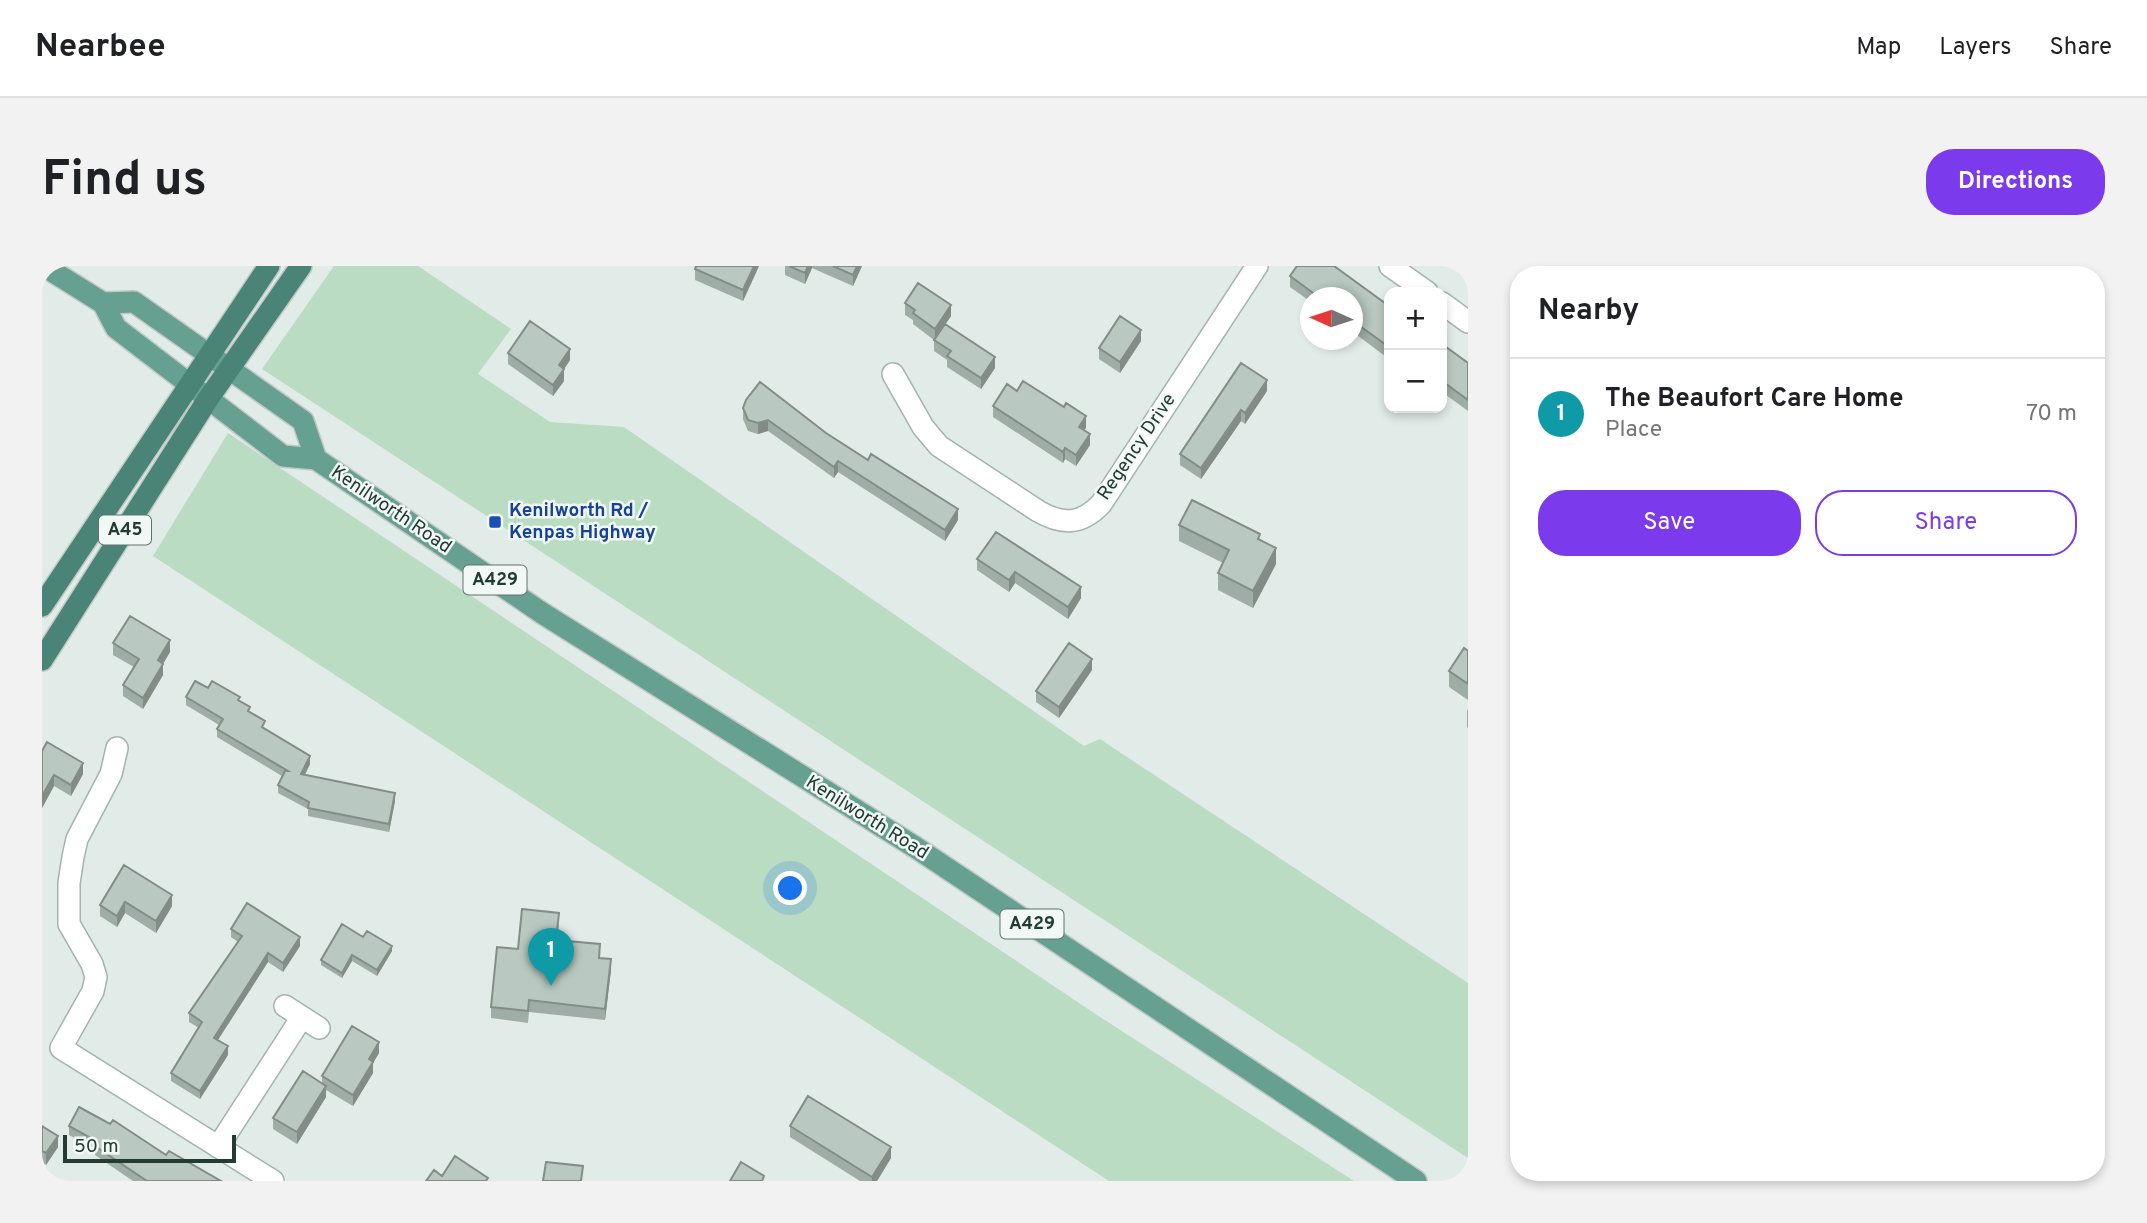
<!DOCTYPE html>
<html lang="en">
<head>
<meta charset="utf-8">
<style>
	:root { --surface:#fff; --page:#f2f2f2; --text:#202124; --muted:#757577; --line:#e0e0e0; --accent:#7c3aed }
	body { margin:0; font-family:Overpass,sans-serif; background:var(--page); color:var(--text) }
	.controls { position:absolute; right:21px; top:21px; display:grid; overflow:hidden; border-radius:14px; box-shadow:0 4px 10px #0003 }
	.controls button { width:63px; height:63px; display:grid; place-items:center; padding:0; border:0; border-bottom:2px solid var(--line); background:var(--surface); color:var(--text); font:35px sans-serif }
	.compass { position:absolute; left:1258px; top:21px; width:63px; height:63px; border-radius:50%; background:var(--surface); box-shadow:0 4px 10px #0003; rotate:273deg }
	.scale { position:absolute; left:21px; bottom:18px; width:173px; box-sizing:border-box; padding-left:7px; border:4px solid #223c34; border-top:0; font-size:19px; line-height:24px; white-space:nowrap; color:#223c34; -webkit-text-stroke:5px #f2f8f5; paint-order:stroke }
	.you { position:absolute; left:749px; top:623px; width:24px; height:24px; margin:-18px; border:5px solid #fff; border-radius:50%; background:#1a73e8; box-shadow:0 0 0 10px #1a73e833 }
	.badge { display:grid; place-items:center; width:46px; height:46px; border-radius:50%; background:var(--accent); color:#fff; font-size:23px; font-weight:700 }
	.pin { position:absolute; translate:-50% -58px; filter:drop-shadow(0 2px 4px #0008) }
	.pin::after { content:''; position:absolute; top:37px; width:24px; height:21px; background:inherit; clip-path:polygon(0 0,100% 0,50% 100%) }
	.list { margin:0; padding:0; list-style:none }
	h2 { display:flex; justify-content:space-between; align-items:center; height:91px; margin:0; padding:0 28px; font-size:30px }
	h2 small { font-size:23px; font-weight:400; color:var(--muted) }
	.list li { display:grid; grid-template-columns:46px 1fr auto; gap:21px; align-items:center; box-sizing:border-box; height:112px; padding:0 28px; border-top:2px solid var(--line) }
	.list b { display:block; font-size:26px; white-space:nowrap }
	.list p { margin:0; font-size:23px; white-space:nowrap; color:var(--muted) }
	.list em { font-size:23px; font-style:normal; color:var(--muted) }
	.actions { display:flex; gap:14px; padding:21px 28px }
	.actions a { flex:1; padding:16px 0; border:2px solid var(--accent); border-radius:28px; text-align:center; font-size:24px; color:var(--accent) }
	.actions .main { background:var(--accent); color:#fff }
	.map { position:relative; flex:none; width:1426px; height:915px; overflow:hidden; border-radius:28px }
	header { display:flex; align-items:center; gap:42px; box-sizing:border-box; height:98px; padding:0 35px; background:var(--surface); border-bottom:2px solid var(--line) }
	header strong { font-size:33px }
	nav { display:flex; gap:38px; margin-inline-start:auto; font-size:24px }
	.intro { display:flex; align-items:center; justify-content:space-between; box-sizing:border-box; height:168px; padding:0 42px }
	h1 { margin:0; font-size:49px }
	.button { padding:18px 32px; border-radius:28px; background:var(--accent); color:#fff; font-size:24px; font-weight:700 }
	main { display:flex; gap:42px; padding:0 42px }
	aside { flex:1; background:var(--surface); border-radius:28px; box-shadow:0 4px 10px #0003 }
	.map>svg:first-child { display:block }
	.green { fill:#badcc3 }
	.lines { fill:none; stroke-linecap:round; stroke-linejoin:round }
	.minor-casing { stroke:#a4b3ae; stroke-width:24 }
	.primary-casing { stroke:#c1c8c6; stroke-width:24 }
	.trunk-casing { stroke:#c1c8c6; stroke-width:24 }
	.minor { stroke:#fff; stroke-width:21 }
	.primary { stroke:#66a090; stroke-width:21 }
	.trunk { stroke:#4a8476; stroke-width:21 }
	.wall { fill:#9fada7 }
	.shaded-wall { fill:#828d88 }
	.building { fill:#b9c9c2; stroke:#828d88; stroke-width:2 }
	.transit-dot { fill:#1a4fb4; stroke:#f2f8f5; stroke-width:2.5 }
	.labels { text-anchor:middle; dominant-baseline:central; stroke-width:5; stroke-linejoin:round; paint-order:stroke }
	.shield { fill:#f2f8f5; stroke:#60746e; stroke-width:2 }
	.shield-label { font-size:18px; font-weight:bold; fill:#223c34 }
	.street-label { font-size:19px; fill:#223c34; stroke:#f2f8f5 }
	.transit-label { font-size:19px; font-weight:bold; fill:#164399; stroke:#f2f8f5; text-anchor:start }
</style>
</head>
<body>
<header>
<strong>Nearbee</strong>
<nav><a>Map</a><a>Layers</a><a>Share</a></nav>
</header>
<div class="intro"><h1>Find us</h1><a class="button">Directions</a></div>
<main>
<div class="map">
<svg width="1426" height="915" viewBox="0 0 1426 915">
	<rect width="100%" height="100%" fill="#e1ebe7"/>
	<path class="green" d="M 292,0 L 376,0 L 469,63 L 436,108 L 508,156 L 582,161 L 1042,480 L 1058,473 L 1426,717 L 1426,892 L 220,103 Z
		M 186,167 L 1052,747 L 1312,915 L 1067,915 L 111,290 Z"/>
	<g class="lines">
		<g class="minor-casing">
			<path id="minor" d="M 1348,0 L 1385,26
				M 1400,37 L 1426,56
				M 851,108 L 881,161 L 897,180 L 996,245 C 1020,259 1039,259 1059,238 L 1215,0
				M 75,482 L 69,508 L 35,573 L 31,591 L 27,617 L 27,658 L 50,698 L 54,711 L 51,725 L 19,782 L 231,915
				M 243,740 L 277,762
				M 176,881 L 260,751"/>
		</g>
		<g class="primary-casing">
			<path id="primary" d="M 2,0 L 61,37 L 74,62 L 241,190 L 274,193 L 500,347 L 873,581 L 1374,915
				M 61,37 L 92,36 L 261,155 L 274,193"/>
		</g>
		<g class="trunk-casing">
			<path id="trunk" d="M 0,340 L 227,0
				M 0,394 L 166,133 L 259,0"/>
		</g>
		<use href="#minor" class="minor"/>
		<use href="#primary" class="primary"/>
		<use href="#trunk" class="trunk"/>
	</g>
	<path class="wall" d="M 654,0 L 717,0 L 701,35 L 653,14 L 653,3 Z
		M 743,0 L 820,0 L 811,20 L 770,2 L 763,18 L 743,9 Z
		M 1414,0 L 1426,0 L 1426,9 Z
		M 1248,10 L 1347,40 L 1347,93 L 1311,66 L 1311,32 L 1269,32 L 1269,36 L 1248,21 Z
		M 863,37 L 909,50 L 903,58 L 953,102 L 939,123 L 905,101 L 905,94 L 892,85 L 892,74 L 871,58 L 871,54 L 863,49 Z
		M 1099,75 L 1078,107 L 1057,93 L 1057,82 Z
		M 1400,78 L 1426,97 L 1426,145 L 1400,126 Z
		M 466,87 L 528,94 L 522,103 L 522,115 L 511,130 L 466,98 Z
		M 1225,125 L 1203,158 L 1199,155 L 1159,213 L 1138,199 L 1138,188 Z
		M 951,140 L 1044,162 L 1042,164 L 1048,179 L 1034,200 L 1023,193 L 1021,197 L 951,151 Z
		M 701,142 L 784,167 L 916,254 L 903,275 L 796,206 L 792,212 L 726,165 L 716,168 L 706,165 L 701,153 Z
		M 1137,259 L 1218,274 L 1234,298 L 1211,342 L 1176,324 L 1176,307 L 1181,297 L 1137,275 Z
		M 935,293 L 1039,332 L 1026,353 L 973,317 L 967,326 L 935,304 Z
		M 71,377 L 128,386 L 121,398 L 121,409 L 101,443 L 81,430 L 81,419 L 92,401 L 71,389 Z
		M 1426,385 L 1426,434 L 1407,421 L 1407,405 Z
		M 1050,404 L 1017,452 L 994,436 L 994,425 Z
		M 166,422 L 198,435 L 223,463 L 268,498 L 263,509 L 353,535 L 347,566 L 266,550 L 266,543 L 236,527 L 236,519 L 240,510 L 175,471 L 175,463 L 177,459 L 144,439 L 144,431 Z
		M 1426,443 L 1426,462 L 1425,461 L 1425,445 Z
		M 0,485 L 41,508 L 29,530 L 12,520 L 0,542 Z
		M 82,599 L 130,640 L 114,667 L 83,647 L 75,661 L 58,650 L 58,639 Z
		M 517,658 L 515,674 L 558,692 L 569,704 L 563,754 L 487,746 L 486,757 L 449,752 L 449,741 L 476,683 Z
		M 189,663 L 258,680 L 241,706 L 226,696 L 176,774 L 186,789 L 158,833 L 129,815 L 129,807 L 157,762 L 147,756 L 147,747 L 196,676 L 189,671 Z
		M 321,671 L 350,685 L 335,710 L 310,695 L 300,712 L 279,699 L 279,694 Z
		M 337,787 L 331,797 L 331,807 L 311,840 L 284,824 L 284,831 L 255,878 L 231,863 L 231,852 L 280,817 L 280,810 Z
		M 0,860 L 16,881 L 4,899 L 0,896 Z
		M 27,860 L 124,889 L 179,915 L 91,915 L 53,889 L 53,883 L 27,869 Z
		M 748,860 L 849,892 L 835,915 L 818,915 L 748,871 Z"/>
	<path class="shaded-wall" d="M 712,0 L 717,0 L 701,35 L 701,24 Z
		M 766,0 L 770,0 L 770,2 L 763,18 L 763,7 Z
		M 815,0 L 820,0 L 811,20 L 811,9 Z
		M 909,39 L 909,50 L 893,74 L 893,63 Z
		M 1099,64 L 1099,75 L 1078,107 L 1078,96 Z
		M 528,83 L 528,94 L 517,111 L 517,99 Z
		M 953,91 L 953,102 L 939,123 L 939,112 Z
		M 522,103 L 522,115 L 511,130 L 511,119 Z
		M 1225,114 L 1225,125 L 1203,158 L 1203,147 Z
		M 1199,144 L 1199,155 L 1159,213 L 1159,202 Z
		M 1044,150 L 1044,162 L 1037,172 L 1037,161 Z
		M 726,154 L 726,165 L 716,168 L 716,157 Z
		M 1048,168 L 1048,179 L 1034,200 L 1034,189 Z
		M 1023,182 L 1023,193 L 1021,197 L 1021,186 Z
		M 796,195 L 796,206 L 792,212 L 792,201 Z
		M 916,243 L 916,254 L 903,275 L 903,264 Z
		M 1234,282 L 1234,298 L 1211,342 L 1211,325 Z
		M 973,306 L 973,317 L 967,326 L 967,314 Z
		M 1039,321 L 1039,332 L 1026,353 L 1026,341 Z
		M 128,374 L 128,386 L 116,406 L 116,394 Z
		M 1050,393 L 1050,404 L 1017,452 L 1017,441 Z
		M 121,398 L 121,409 L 101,443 L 101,432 Z
		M 268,490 L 268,498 L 259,516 L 259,508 Z
		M 41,497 L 41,508 L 29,530 L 29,519 Z
		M 12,509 L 12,520 L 0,542 L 0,530 Z
		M 353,527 L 353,535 L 347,566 L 347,558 Z
		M 130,629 L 130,640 L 114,667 L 114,655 Z
		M 83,636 L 83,647 L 75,661 L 75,650 Z
		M 258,671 L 258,680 L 241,706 L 241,697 Z
		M 350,680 L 350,685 L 335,710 L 335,704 Z
		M 226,687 L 226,696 L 172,780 L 172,772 Z
		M 310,689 L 310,695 L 300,712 L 300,707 Z
		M 569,693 L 569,704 L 563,754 L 563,743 Z
		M 337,776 L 337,787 L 331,797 L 331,807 L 311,840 L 311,829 L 327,793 Z
		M 186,780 L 186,789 L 158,833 L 158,825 Z
		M 284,820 L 284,831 L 255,878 L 255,866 Z
		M 16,870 L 16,881 L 4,899 L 4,887 Z
		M 849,881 L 849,892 L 835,915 L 830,915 L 830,911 Z"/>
	<path class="building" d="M 654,0 L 712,0 L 701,24 L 653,3 Z
		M 747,0 L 766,0 L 763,7 Z
		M 791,0 L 815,0 L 811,9 Z
		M 1255,0 L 1292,0 L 1347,40 L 1347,81 L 1311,55 L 1311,32 L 1278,32 L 1248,10 Z
		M 876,17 L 909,39 L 893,63 L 871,47 L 873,44 L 863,37 Z
		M 1078,50 L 1099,64 L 1078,96 L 1057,82 Z
		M 488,55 L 528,83 L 517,99 L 522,103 L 511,119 L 466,87 Z
		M 903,58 L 953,91 L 939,112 L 905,90 L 909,85 L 892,74 Z
		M 1400,78 L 1426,97 L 1426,134 L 1400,115 Z
		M 1199,97 L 1225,114 L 1203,147 L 1199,144 L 1159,202 L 1138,188 Z
		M 981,115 L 1022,141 L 1024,137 L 1044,150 L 1037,161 L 1048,168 L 1034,189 L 1023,182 L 1021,186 L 951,140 L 965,118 L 975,125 Z
		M 718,116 L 784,167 L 826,194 L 829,188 L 916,243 L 903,264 L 796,195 L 792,201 L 726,154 L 716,157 L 706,154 L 701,142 L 704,134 Z
		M 1150,234 L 1218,268 L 1216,273 L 1234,282 L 1211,325 L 1176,307 L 1187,284 L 1137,259 Z
		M 954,266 L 1039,321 L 1026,341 L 973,306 L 967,314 L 935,293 Z
		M 88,350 L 128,374 L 116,394 L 121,398 L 101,432 L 81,419 L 97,393 L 71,377 Z
		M 1027,377 L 1050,393 L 1017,441 L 994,425 Z
		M 1422,382 L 1426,385 L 1426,418 L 1407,405 Z
		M 153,415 L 166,422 L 170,415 L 198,431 L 196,434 L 208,441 L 206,445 L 223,455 L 220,461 L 268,490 L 259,508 L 353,527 L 347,558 L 266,542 L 267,536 L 236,519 L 243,505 L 246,505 L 175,463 L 181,453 L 144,431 Z
		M 5,476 L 41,497 L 29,519 L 12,509 L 0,530 L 0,485 Z
		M 82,599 L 130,629 L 114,655 L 83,636 L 75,650 L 58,639 Z
		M 205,637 L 258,671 L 241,697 L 226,687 L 172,772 L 186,780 L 158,825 L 129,807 L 160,756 L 147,747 L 200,670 L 189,663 Z
		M 480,643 L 517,647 L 514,674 L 558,678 L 557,692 L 569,693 L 563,743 L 487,734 L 486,745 L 449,741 L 455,681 L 476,683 Z
		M 300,658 L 321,671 L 325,665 L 350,680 L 335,704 L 310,689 L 300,707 L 279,694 Z
		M 310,760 L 337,776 L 327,793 L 331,796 L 311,829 L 280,810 Z
		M 261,805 L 284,820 L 255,866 L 231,852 Z
		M 766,830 L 849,881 L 830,911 L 748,860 Z
		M 37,841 L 68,858 L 71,854 L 124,889 L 127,885 L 179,915 L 105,915 L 53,880 L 56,876 L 27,860 Z
		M 0,860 L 16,870 L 4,887 L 0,885 Z
		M 413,890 L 446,912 L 444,915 L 384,915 L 392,904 L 400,910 Z
		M 504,896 L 541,900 L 539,915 L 501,915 Z
		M 699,896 L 722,910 L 720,915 L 688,915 Z"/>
	<rect class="transit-dot" x="446" y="249" width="14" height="14" rx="3.5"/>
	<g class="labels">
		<g class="shield">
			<rect x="57" y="249.5" width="52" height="29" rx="5"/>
			<rect x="421.5" y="299.5" width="63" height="29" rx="5"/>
			<rect x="958.5" y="643.5" width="63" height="29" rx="5"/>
		</g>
		<g class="shield-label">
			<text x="83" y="264">A45</text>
			<text x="453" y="314">A429</text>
			<text x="990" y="658">A429</text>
		</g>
		<g class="street-label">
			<text transform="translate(1095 181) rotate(-56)">Regency Drive</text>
			<text transform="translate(349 244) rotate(34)">Kenilworth Road</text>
			<text transform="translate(825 552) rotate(32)">Kenilworth Road</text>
		</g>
		<g class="transit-label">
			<text x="467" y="245">Kenilworth Rd /<tspan x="467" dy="22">Kenpas Highway</tspan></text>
		</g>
	</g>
</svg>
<div class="controls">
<button>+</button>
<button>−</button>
</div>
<svg class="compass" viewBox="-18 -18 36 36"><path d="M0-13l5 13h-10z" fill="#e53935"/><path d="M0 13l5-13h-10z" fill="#757577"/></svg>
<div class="scale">50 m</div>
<div class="you"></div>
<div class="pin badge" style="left:509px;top:720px;background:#0f9aa8">1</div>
</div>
<aside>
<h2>Nearby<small></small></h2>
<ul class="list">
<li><span class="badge" style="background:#0f9aa8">1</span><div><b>The Beaufort Care Home</b><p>Place</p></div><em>70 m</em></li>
</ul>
<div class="actions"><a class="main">Save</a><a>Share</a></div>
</aside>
</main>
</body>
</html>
